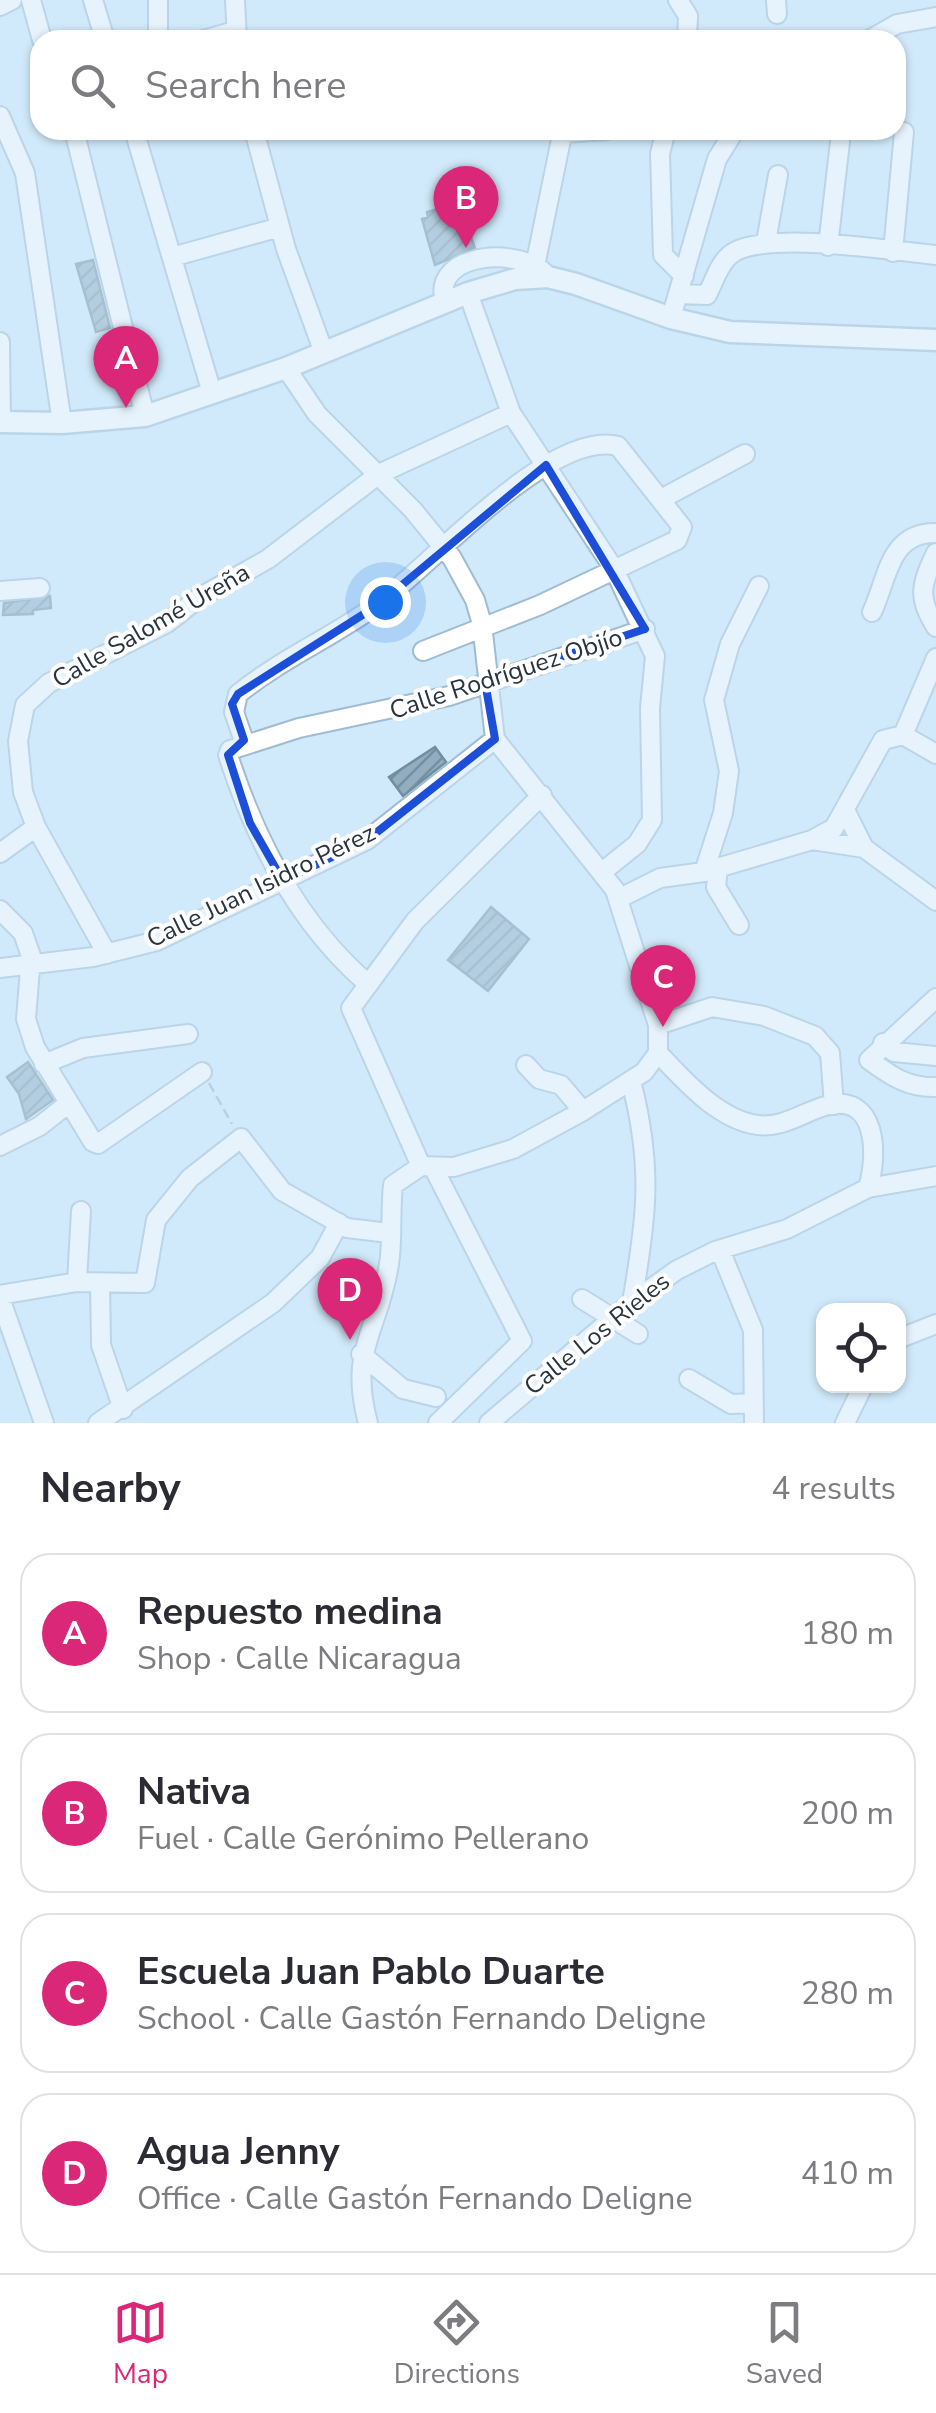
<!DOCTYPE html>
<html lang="en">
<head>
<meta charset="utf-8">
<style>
	:root { --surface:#fff; --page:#f2f2f3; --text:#2b2b33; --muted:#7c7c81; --line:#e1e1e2; --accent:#db2777 }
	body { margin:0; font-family:"Nunito Sans",sans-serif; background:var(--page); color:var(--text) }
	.controls { position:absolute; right:30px; bottom:30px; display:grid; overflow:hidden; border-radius:20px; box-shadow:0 2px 8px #0004 }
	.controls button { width:90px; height:90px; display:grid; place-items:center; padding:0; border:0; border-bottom:2px solid var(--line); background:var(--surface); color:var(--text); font:50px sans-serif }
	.you { position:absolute; left:385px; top:602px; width:35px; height:35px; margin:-25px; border:8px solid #fff; border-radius:50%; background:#1a73e8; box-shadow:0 0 0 15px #1a73e833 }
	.badge { display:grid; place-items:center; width:65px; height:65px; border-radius:50%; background:var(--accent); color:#fff; font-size:32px; font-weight:700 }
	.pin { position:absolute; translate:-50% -82px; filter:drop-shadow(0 2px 5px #0008) }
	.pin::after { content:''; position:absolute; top:52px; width:35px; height:30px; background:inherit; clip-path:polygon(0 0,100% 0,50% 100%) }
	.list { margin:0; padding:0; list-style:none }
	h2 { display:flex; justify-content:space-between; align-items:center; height:130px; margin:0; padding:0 40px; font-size:42px }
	h2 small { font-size:32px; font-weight:400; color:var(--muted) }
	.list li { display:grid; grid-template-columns:65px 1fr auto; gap:30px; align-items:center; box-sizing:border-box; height:160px; margin:0 20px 20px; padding:0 20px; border:2px solid var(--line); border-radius:30px }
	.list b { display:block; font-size:38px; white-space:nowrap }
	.list p { margin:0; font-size:32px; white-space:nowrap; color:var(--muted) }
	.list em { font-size:32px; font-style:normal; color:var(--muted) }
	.icon { flex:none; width:55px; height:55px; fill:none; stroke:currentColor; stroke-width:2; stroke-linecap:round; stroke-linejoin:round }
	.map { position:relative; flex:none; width:936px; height:1423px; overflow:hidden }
	.search { position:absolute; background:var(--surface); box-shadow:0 2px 8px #0004; left:30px; right:30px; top:30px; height:110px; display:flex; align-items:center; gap:25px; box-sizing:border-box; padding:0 35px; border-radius:30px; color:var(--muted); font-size:38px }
	.sheet { height:850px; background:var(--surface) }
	nav { display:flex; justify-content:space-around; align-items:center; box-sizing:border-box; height:140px; border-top:2px solid var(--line); background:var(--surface); font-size:28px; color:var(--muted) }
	nav a { display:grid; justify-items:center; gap:5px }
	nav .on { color:var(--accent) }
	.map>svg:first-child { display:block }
	.building { fill:url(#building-hatch); stroke:#718ea1; stroke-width:2.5 }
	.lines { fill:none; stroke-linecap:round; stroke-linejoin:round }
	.minor-casing { stroke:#9fbcd1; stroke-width:22 }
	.major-casing { stroke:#9fbcd1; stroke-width:25 }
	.path { stroke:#9cb1c0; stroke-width:2.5; stroke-dasharray:10 5; stroke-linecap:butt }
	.minor { stroke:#fff; stroke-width:18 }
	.major { stroke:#fff; stroke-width:20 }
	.marked { fill:none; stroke:#1d4ed8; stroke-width:8; stroke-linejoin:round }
	.labels { text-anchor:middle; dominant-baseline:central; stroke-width:8; stroke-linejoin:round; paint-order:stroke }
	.street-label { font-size:25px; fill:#28343d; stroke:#fff }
</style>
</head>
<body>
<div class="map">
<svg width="936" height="1423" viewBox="0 0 936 1423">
	<defs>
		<pattern id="building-hatch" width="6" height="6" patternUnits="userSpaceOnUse" patternTransform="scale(2.5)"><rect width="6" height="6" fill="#90adc1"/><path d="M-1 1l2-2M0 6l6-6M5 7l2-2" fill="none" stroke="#768e9e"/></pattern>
	</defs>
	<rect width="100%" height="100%" fill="#d1eafb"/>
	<path class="building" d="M 453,204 L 464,239 L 471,237 L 475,248 L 435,265 L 422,219 L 428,217 L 427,212 Z
		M 93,260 L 110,328 L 96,332 L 76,264 Z
		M 50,596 L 51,608 L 33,610 L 33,614 L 3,615 L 4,603 Z
		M 435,747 L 446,762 L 403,796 L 389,777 Z
		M 491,907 L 529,939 L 488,991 L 448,960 Z
		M 28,1062 L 53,1100 L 26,1119 L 19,1094 L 7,1077 Z"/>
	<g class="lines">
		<g class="minor-casing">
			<path id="minor" d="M 31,0 L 42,40
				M 93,0 L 105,40
				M 235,0 L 237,40
				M 678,0 L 688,16 L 687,40
				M 776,0 L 777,14
				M 0,6 L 12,0
				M 158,40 L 158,0
				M 203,40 L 235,31
				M 869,40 L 897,24 L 936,17
				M 0,116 L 25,173 L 62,423
				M 74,130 L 145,416
				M 134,130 L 212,393
				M 254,130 L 286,249 L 323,350
				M 666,130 L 660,154 L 663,255 L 684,276
				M 563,133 L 607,130
				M 766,242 L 778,175
				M 828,246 L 841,133
				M 893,252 L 904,132
				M 172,257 L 280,227
				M 535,266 L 563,130
				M 468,293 L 511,413 L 614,569 L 655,656 L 650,708 L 652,820 L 637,844 L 602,872
				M 678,294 L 707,295 C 714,282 718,265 730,255 C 760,229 892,251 936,255
				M 445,302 C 430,250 526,246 548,277
				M 671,318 L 717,159 L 735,130
				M 0,342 L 1,422
				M 286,368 L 317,414 L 413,510 L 452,558 L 475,600 L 482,624 L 495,739 L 615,890 L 658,1025 L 658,1053 L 644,1072 L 583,1111 L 513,1149 L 454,1167 L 421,1166 L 393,1185 C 390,1211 393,1239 389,1264 C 379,1331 348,1349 368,1423
				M 663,498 L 745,454
				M 936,553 C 921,584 917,598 936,627
				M 0,591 L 40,588
				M 872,612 C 888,578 889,532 936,533
				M 903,735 L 936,754
				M 245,744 L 234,712 L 238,694 C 280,660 330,638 374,607 C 428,569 550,428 618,446 L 682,527 L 677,540 L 540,605 L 423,651
				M 846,812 L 864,848 L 936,901
				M 812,840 L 864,848
				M 0,853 L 36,827
				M 718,867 L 716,887 L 739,925
				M 704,872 L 723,813 L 729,771 L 714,700 L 730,644 L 759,586
				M 618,899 L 660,878 L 704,872 L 812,840 L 834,828 L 883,740 L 903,735 L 936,658
				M 0,910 L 23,933 L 31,956 L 26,1019 L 35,1047 L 93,1142 L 98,1144 L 202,1072
				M 107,954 L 36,827 L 23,792 L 18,741 L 25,705 L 49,683 L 167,623 L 200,597 L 268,559 L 379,474 L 511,413
				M 0,968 L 93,957 L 157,941 L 367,840 L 495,739
				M 368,984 C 298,924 256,842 228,755 L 230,750 L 299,728 L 449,696 L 645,629
				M 936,998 L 869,1060 C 891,1076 908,1088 936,1087
				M 658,1025 L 712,1007 L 764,1016 L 815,1036 L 830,1053 L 834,1105
				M 883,1043 L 894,1052 L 936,1056
				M 658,1053 C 684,1080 718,1120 758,1125 C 783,1128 802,1113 825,1106 C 878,1091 878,1156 868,1188
				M 44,1064 L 83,1048 L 188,1034
				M 526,1065 L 539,1079 L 561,1085 L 583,1111
				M 631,1081 C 653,1166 647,1217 632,1302
				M 0,1146 L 40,1126 L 69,1103
				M 421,1166 L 351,1008 L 415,921 L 542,795
				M 433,1167 L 522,1341 L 438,1423
				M 720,1250 L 753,1330 L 754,1423
				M 77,1282 L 81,1211
				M 100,1283 L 101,1345 L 123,1409
				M 0,1295 L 77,1282 L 145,1283 L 156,1220 L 190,1178 L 241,1138 L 282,1191 L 347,1228 L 389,1233
				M 0,1298 L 44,1423
				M 582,1299 L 638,1334
				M 898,1339 L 936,1324
				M 361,1354 L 403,1389 L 436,1397
				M 689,1379 L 731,1404 L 753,1403
				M 98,1423 L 273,1303 L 320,1258 L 339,1223
				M 489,1423 L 632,1302 L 677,1270 L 715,1251 L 787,1229 L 868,1188 L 936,1176
				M 845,1423 L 863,1386"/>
		</g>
		<g class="major-casing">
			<path id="major" d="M 0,422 L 62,423 L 145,416 L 286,368 L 468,293 L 515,279 L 548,277 L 576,284 L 671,318 L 730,332 L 936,340"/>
		</g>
		<path class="path" d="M 209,1083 L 232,1124"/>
		<use href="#minor" class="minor"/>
		<use href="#major" class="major"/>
	</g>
	<path d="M0 0H936V1423H0ZM 546,465 L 645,629 L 485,682 L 495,739 L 367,840 L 283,881 L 250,823 L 228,755 L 244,740 L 232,704 L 238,694 L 378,605 Z" fill="#d1eafb" fill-opacity=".55" fill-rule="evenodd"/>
	<path class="marked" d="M 546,465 L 645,629 L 485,682 L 495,739 L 367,840 L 283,881 L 250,823 L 228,755 L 244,740 L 232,704 L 238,694 L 378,605 Z"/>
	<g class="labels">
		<g class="street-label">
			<text transform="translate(151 626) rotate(-30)">Calle Salomé Ureña</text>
			<text transform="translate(506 674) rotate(-18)">Calle Rodríguez Objío</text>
			<text transform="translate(261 886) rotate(-26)">Calle Juan Isidro Pérez</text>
			<text transform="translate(597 1334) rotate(-39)">Calle Los Rieles</text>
		</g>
	</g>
</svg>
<div class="controls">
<button><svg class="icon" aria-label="locate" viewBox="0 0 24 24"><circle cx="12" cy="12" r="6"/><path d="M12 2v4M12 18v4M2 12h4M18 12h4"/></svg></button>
</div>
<div class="you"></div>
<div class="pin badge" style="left:126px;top:408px">A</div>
<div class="pin badge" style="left:466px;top:248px">B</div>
<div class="pin badge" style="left:663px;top:1027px">C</div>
<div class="pin badge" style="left:350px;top:1340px">D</div>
<div class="search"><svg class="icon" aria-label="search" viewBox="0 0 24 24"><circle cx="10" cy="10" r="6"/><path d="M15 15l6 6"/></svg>Search here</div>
</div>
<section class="sheet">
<h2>Nearby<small>4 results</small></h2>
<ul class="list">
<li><span class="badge">A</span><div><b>Repuesto medina</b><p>Shop · Calle Nicaragua</p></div><em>180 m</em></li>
<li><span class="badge">B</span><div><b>Nativa</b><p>Fuel · Calle Gerónimo Pellerano</p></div><em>200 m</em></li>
<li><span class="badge">C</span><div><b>Escuela Juan Pablo Duarte</b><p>School · Calle Gastón Fernando Deligne</p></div><em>280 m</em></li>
<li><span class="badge">D</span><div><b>Agua Jenny</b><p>Office · Calle Gastón Fernando Deligne</p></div><em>410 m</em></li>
</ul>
</section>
<nav>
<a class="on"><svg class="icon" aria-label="map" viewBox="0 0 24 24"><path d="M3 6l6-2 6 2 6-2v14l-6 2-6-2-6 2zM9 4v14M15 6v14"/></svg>Map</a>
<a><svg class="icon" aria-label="directions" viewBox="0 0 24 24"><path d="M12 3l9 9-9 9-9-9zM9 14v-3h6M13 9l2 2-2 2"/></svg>Directions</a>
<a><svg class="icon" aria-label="saved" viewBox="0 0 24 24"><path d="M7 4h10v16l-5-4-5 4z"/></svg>Saved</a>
</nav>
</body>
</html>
